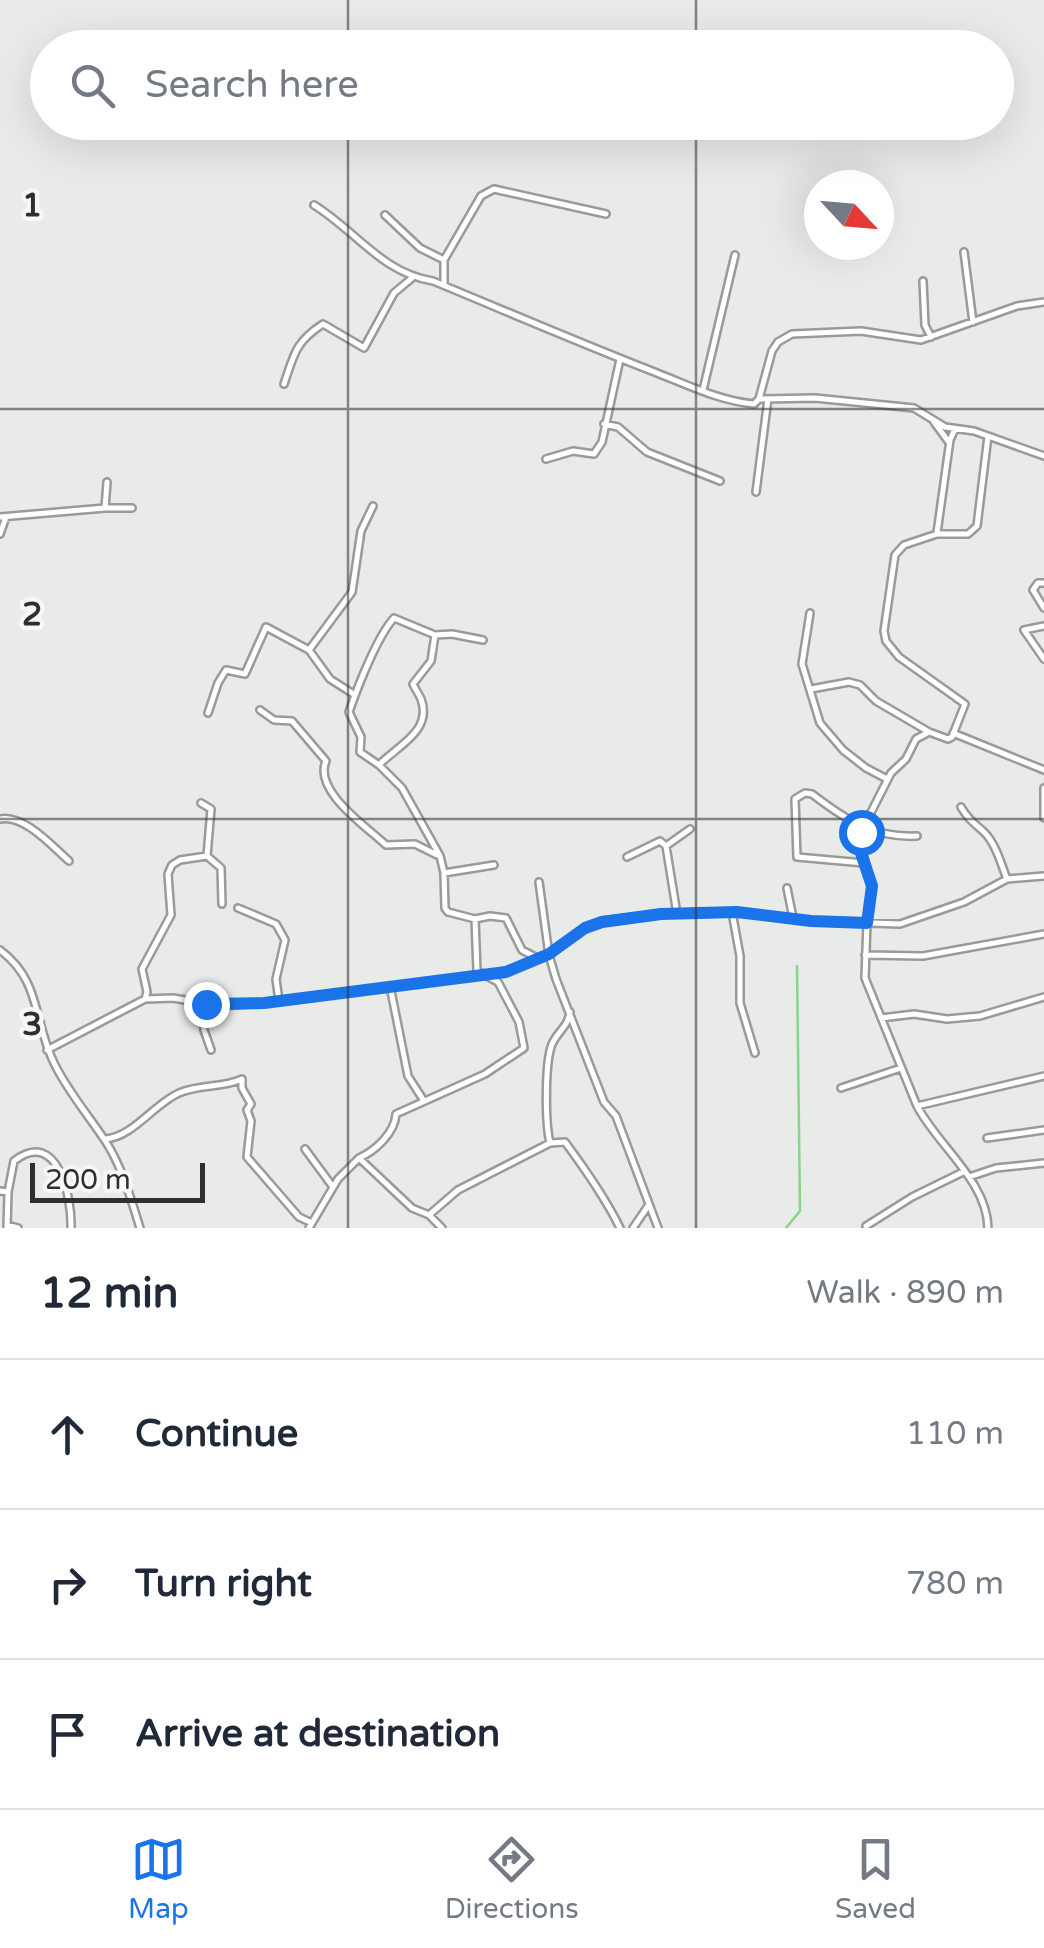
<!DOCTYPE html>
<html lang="en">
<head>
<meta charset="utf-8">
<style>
	:root { --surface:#fff; --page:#f2f2f3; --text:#1f2937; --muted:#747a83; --line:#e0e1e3; --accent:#1a73e8 }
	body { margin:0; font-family:"Varela Round",sans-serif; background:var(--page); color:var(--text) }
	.compass { position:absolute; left:804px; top:170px; width:90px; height:90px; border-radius:50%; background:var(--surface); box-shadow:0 10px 40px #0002; rotate:116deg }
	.scale { position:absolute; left:30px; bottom:25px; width:175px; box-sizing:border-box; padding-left:10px; border:5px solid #2e2f2e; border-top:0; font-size:28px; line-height:35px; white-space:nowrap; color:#2e2f2e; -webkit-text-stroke:8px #f5f8f5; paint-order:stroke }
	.stop { position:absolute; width:30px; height:30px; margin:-22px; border:8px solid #1a73e8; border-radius:50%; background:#fff }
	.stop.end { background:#1a73e8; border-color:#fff; box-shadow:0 2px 10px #0008 }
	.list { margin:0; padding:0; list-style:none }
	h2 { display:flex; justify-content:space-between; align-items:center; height:130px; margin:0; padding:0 40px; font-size:42px }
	h2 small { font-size:32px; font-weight:400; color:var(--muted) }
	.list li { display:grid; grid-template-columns:65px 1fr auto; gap:30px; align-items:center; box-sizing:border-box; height:150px; padding:0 40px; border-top:2px solid var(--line) }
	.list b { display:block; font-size:38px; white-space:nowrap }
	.list em { font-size:32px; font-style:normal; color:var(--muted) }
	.icon { flex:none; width:55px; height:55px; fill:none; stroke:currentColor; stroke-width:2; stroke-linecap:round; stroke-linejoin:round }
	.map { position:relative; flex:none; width:1044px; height:1228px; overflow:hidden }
	.search { position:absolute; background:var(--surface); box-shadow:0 10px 40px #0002; left:30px; right:30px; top:30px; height:110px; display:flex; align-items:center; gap:25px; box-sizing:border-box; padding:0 35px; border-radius:55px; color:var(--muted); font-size:38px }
	.sheet { height:580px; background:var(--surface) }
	nav { display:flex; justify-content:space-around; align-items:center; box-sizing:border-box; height:140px; border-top:2px solid var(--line); background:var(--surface); font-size:28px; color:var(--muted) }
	nav a { display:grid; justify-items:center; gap:5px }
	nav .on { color:var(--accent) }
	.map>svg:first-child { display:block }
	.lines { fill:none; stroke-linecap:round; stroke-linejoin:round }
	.stream { stroke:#88d488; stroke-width:2.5 }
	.street-casing { stroke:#989b98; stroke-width:10 }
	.street { stroke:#fff; stroke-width:5 }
	.route { stroke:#1a73e8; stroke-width:12 }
	.grid { fill:none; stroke:#2e2f2e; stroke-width:2.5; stroke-opacity:0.55 }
	.grid-label { font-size:32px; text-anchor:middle; font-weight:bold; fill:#2e2f2e; stroke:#f5f8f5; stroke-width:9; stroke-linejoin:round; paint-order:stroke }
</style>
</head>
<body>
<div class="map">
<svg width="1044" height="1228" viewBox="0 0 1044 1228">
	<rect width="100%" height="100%" fill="#e8ebe8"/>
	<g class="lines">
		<path class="stream" d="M 786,1228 L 800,1211 L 797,966"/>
		<g class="street-casing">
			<path id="street" d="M 314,205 C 356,231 382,273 433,281 C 508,312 582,344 657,373 C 688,385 720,401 754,404 L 759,399 L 772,351 L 778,342 L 792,334 L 861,331 L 921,340 L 1017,306 L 1044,302
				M 385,215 L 420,248 L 444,260
				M 964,252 L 973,322
				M 923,281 L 925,325 L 931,337
				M 444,285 L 444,260 L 481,196 L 494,189 L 606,214
				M 284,384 C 294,355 295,342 323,324 L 364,348 L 394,293 L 412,278
				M 703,390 L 735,255
				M 759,399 L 815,398 L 914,408 L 945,427 L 974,431 L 1044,456
				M 934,422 L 948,441
				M 604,424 L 618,427 L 647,452 L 720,481
				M 546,459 L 573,451 L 594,454 L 602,442 L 620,359
				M 756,492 L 768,399
				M 105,508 L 132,508
				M 0,517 L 105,508 L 107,482
				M 937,533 L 950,440 L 955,429
				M 0,534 L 6,517
				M 1044,583 L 1038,583 L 1033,590 L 1044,608
				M 810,613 L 802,664 L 820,723 L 843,750 L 866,768 L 887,779
				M 1044,626 L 1024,630 L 1044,659
				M 309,650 L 352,592 L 361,531 L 373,506
				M 811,689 L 849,682 L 860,685 L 876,701 L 929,732
				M 260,710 L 274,720 L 292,721 L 326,761 C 313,791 367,827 386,845 L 415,844 L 437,855
				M 208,713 L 218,683 L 226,670 L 245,674 L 266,627 L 309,650 L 330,679 L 355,695
				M 953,733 L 1044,770
				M 379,765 L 360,752 L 361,737 L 349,712 C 358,686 377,637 394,618 L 435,635
				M 1044,788 L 1044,818
				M 201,803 L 211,809 L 207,856
				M 961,807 C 968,819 974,823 984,832 C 996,844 1001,864 1007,879
				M 0,819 C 24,814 52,846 69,861
				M 627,857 L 660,841 L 666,846
				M 864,863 L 797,857 L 795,799 L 805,793 L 812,794 C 846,820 873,838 917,836
				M 444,873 L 440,856 L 402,788 L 379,765 C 397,746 433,731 421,699 C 419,694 415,689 413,684 L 431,661 L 435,635 L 452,634 L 483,640
				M 539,882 L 549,955 L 556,979 L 604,1102 L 616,1116 L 658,1228
				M 787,888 L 793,918
				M 238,908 L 276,924 L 285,940 L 276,979 L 279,1001
				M 732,912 L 740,956 L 740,1003 L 755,1053
				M 677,914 L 666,846 L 690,829
				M 475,919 L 490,916 L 506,918 L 522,950 L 539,959
				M 0,950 C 42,981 33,1023 55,1065 C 69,1093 89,1116 106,1142 C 122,1167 131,1199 140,1228
				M 865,955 L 923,956 L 1044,934
				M 390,986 L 408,1076 L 424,1101
				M 145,999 L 147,992 L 142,969 L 171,915 L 168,874 L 172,865 L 180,860 L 207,856 L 221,868 L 222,904
				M 201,1003 L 204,1030 L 211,1050
				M 881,1018 L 914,1014 L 947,1019 L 980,1016 L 1044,997
				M 47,1050 L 145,999 L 173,998 L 221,1006 L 264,1003 L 505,972 L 549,955 L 585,928 L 601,921 L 661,914 L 737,912 L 811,921 L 900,924 L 964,902 L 1007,879 L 1044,876
				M 841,1088 L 901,1068
				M 917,1106 L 1044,1076
				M 987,1138 L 1044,1130
				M 105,1139 C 133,1137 154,1104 179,1093 C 200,1084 223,1088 242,1079 L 242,1088 L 251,1104 L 247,1110 L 251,1121 L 247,1157 L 299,1217 L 312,1223
				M 550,1143 L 565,1142 C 585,1169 605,1197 620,1228
				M 305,1149 L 333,1187
				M 359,1158 C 375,1151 395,1133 396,1114 L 485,1074 L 524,1048 L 519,1022 L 498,982 L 477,971 L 475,919 L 448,912 L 445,908 L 444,873 L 494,865
				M 969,1177 L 996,1168 L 1044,1163
				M 0,1191 L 8,1192 L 7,1228
				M 8,1192 L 14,1161 C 58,1127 72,1198 71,1228
				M 7,1225 L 18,1228
				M 866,1226 L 912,1197 L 965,1171
				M 309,1228 L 338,1179 L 359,1158 L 412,1208 L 429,1215
				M 442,1228 L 429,1215 L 458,1190 L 550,1143 C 545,1122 545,1067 551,1047 C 555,1033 568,1028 570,1012
				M 633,1228 L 648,1206
				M 988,1228 C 987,1181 938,1146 917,1106 L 865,978 L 867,923 L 872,886 L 860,844 L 861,832 L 891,773 L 906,759 L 916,739 L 929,732 L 948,739 L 952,737 L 965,704 L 899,657 L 886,641 L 884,631 L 895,555 L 904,545 L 937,534 L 968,534 L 977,526 L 988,436"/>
		</g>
		<use href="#street" class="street"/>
	</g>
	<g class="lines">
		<path class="route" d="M 206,1004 L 264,1003 L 506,972 L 549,954 L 585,928 L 602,922 L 661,914 L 737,912 L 811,921 L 867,923 L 872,886 L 860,850 L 861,832"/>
	</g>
	<path class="grid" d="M 348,0 L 348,48M 696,0 L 696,48M 348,122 L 348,1228M 696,122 L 696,1228M 0,409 L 1044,409M 0,819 L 1044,819"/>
	<g class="grid-label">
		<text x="32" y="216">1</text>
		<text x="32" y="625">2</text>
		<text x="32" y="1035">3</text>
	</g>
</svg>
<svg class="compass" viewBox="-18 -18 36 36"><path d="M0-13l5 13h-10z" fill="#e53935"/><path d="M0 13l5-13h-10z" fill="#747a83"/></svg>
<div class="scale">200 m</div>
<div class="stop" style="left:861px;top:832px"></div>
<div class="stop end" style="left:206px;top:1004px"></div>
<div class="search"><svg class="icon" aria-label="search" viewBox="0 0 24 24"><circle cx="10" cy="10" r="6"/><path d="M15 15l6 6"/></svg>Search here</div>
</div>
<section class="sheet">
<h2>12 min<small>Walk · 890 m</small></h2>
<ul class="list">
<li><svg class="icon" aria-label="ahead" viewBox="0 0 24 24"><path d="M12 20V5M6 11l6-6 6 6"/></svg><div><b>Continue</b></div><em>110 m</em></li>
<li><svg class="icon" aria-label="right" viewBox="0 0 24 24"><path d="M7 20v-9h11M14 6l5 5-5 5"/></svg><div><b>Turn right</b></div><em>780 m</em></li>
<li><svg class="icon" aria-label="arrive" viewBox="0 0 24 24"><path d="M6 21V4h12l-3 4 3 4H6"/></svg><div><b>Arrive at destination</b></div></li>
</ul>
</section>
<nav>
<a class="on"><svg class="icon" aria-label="map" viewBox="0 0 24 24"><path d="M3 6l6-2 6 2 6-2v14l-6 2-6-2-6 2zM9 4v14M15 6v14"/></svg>Map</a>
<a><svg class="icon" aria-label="directions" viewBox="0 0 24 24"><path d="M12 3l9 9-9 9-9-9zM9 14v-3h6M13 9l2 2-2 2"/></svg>Directions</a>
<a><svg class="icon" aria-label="saved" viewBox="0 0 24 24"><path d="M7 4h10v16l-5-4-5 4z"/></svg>Saved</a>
</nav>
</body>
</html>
